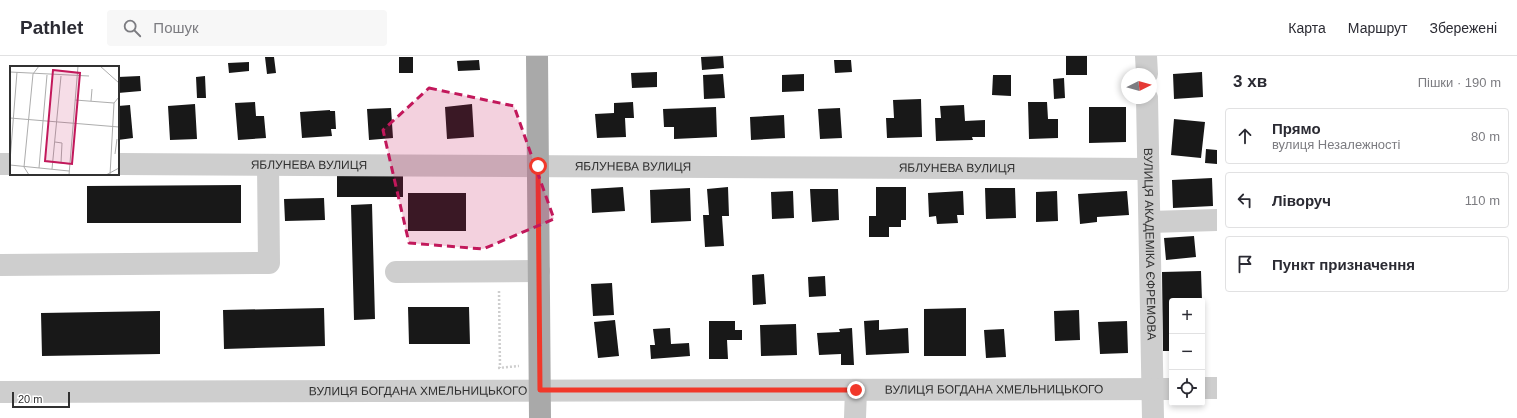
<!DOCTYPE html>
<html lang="uk">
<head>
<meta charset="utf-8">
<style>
	:root { --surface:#fff; --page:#f7f7f7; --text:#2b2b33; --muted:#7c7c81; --line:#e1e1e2 }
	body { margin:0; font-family:Arial,sans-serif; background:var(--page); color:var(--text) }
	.controls { position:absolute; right:12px; bottom:12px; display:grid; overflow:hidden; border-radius:4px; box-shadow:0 2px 6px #0003 }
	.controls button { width:36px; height:36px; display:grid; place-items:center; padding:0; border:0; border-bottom:1px solid var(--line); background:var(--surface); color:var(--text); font:20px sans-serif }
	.compass { position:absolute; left:1121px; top:12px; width:36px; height:36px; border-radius:50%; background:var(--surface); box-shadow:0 2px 6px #0003; rotate:85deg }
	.scale { position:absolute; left:12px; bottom:10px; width:58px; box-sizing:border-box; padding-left:4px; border:2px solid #313131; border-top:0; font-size:11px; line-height:14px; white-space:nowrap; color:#313131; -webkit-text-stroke:3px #fff; paint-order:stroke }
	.stop { position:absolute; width:12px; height:12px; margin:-9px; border:3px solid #f1382a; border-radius:50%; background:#fff }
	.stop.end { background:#f1382a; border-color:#fff; box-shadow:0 1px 4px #0008 }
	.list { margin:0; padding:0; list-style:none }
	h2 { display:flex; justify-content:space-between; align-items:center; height:52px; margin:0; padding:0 16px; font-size:17px }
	h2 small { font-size:13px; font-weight:400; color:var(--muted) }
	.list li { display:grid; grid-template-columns:26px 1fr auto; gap:12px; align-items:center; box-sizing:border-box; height:56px; margin:0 8px 8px; padding:0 8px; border:1px solid var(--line); border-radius:4px }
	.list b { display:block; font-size:15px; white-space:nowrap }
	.list p { margin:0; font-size:13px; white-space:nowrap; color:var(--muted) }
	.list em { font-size:13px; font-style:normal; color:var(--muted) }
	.icon { flex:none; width:22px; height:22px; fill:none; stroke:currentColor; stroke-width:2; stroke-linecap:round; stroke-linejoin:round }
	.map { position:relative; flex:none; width:1217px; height:362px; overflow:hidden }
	header { display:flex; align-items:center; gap:24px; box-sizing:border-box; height:56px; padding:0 20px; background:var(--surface); border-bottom:1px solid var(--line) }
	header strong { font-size:19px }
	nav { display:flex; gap:22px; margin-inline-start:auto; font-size:14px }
	.search { width:280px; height:36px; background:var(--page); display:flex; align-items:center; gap:10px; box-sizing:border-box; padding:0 14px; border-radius:4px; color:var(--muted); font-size:15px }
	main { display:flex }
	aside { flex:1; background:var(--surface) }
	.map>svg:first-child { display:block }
	.building { fill:#181818 }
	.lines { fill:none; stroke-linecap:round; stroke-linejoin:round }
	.path { stroke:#cecece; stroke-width:2.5; stroke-dasharray:2 2; stroke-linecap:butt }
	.minor { stroke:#cecece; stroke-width:22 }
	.major { stroke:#a9a9a9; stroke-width:22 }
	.route { stroke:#f1382a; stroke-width:5 }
	.marked { fill:#c2185b; fill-opacity:0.2; stroke:#c2185b; stroke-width:3; stroke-dasharray:8 5; stroke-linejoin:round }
	.labels { text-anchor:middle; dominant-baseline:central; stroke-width:4; stroke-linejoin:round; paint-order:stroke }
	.street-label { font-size:12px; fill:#313131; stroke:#fff }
	.inset-road { fill:none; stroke:#adadad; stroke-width:1 }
	.view { fill:#c2185b; fill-opacity:0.15; stroke:#c2185b; stroke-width:2 }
	.inset-edge { fill:none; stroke:#313131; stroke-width:2 }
</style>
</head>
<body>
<header>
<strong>Pathlet</strong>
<div class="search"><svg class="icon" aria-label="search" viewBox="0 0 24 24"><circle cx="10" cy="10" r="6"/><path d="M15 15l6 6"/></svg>Пошук</div>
<nav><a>Карта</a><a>Маршрут</a><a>Збережені</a></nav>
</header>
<main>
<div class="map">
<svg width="1217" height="362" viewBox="0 0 1217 362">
	<rect width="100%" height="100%" fill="#fff"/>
	<path class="building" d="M 723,0 L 724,12 L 702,14 L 701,1 Z
		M 1066,0 L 1087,0 L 1087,19 L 1066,19 Z
		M 265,1 L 274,1 L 276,17 L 267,18 Z
		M 399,1 L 413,1 L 413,17 L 399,17 Z
		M 479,4 L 480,14 L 458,15 L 457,5 Z
		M 834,4 L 851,4 L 852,16 L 835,17 Z
		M 249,6 L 249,15 L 229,17 L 228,7 Z
		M 657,16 L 657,31 L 632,32 L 631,17 Z
		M 1202,16 L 1203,41 L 1174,43 L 1173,18 Z
		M 723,18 L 725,42 L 704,43 L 703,19 Z
		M 804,18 L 804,35 L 782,36 L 782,19 Z
		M 993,19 L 1011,19 L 1011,40 L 992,39 Z
		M 140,20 L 141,35 L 118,37 L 118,21 Z
		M 205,20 L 206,42 L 197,42 L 196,21 Z
		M 1064,22 L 1065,42 L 1054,43 L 1053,23 Z
		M 921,43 L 922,81 L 887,82 L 886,62 L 894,62 L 893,44 Z
		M 255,46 L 256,60 L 264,60 L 266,82 L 238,84 L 235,47 Z
		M 633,46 L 634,62 L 625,62 L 626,81 L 597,82 L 595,58 L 614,57 L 614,47 Z
		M 1028,46 L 1047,46 L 1048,63 L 1058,63 L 1058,82 L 1029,83 Z
		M 195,48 L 197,83 L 170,84 L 168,50 Z
		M 472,48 L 474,81 L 447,83 L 445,51 Z
		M 130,49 L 133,82 L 118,84 L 118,50 Z
		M 964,49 L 965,65 L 985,64 L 985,81 L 972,81 L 973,84 L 936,85 L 935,62 L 941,62 L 940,50 Z
		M 716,51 L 717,81 L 674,83 L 674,71 L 664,71 L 663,53 Z
		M 1089,51 L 1126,51 L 1126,86 L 1089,87 Z
		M 391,52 L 393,82 L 369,84 L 367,53 Z
		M 840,52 L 842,82 L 820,83 L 818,53 Z
		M 330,54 L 330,55 L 335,55 L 336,73 L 331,73 L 332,80 L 302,82 L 300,56 Z
		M 784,59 L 785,82 L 751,84 L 750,61 Z
		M 1174,63 L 1205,66 L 1201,102 L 1171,99 Z
		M 1206,93 L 1217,94 L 1217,108 L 1205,107 Z
		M 337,120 L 403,120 L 403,141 L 337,141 Z
		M 1212,122 L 1213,150 L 1173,152 L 1172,124 Z
		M 241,129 L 241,167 L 87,167 L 87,130 Z
		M 623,131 L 625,155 L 592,157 L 591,133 Z
		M 728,131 L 729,160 L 722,160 L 724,190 L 705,191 L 703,159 L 709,159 L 707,133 Z
		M 876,131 L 906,131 L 906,164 L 901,164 L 901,171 L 889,171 L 889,181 L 869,181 L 869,160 L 876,160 Z
		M 690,132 L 691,165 L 651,167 L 650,134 Z
		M 985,132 L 1015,132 L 1016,162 L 986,163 Z
		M 810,133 L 838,133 L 839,164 L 812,166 Z
		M 793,135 L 794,162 L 772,163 L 771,136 Z
		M 963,135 L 964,159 L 957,159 L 958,167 L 937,168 L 936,160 L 929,161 L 928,137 Z
		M 1057,135 L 1058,165 L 1036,166 L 1036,136 Z
		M 1127,135 L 1129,159 L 1097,161 L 1097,166 L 1080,168 L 1078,138 Z
		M 408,137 L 466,137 L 466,175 L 408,175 Z
		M 324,142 L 325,164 L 285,165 L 284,143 Z
		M 372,148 L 375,263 L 354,264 L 351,149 Z
		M 1194,180 L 1196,201 L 1166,204 L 1164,182 Z
		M 1201,215 L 1202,245 L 1172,245 L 1172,295 L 1163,295 L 1162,216 Z
		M 764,218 L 766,248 L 753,249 L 752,219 Z
		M 825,220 L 826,240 L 809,241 L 808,221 Z
		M 612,227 L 614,259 L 593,260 L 591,228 Z
		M 408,251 L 469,251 L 470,288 L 409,288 Z
		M 324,252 L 325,290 L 224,293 L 223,254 Z
		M 966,252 L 966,300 L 924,300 L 924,253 Z
		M 1079,254 L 1080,284 L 1055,285 L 1054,255 Z
		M 160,255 L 160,298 L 42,300 L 41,257 Z
		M 615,264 L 619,300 L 598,302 L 594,266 Z
		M 879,264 L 879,274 L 908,272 L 909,297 L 866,299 L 864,265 Z
		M 709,265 L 735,265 L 735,274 L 742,274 L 742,284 L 727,284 L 728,303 L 709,303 Z
		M 1127,265 L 1128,297 L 1100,298 L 1098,266 Z
		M 796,268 L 797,299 L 761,300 L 760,269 Z
		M 670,272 L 671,288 L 689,287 L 690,300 L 651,303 L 650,289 L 655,289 L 653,273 Z
		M 852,272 L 854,309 L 841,309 L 841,298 L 819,299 L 817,277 L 840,276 L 839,273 Z
		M 1004,273 L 1006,301 L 986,302 L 984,274 Z"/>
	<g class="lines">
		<path class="path" d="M 499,235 L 500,312
			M 498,312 L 519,310"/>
		<g class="minor">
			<path d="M 1146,0 L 1147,18"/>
			<path id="s1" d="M 1147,42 L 1153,362"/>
			<path d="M 0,108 L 11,108"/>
			<path id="s2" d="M 118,108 L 1148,113"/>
			<path d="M 1150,166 L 1217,164"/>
			<path d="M 0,209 L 269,207 L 268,109"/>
			<path d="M 396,216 L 539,215"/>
			<path d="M 1202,332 L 1217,332"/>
			<path id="s3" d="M 0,336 L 1172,333"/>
			<path d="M 855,362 L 856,334"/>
		</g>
		<path class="major" d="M 537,0 L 540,362"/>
	</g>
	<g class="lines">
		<path class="route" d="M 538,110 L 540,334 L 856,334"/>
	</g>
	<path class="marked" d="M 429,32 L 514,50 L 554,163 L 483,193 L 409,187 L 383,74 Z"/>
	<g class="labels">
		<g class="street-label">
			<text stroke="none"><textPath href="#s2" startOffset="191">ЯБЛУНЕВА ВУЛИЦЯ</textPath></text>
			<text stroke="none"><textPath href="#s2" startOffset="515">ЯБЛУНЕВА ВУЛИЦЯ</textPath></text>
			<text stroke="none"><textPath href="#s2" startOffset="839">ЯБЛУНЕВА ВУЛИЦЯ</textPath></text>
			<text stroke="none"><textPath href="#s1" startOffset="146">ВУЛИЦЯ АКАДЕМІКА ЄФРЕМОВА</textPath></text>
			<text stroke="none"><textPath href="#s3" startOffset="994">ВУЛИЦЯ БОГДАНА ХМЕЛЬНИЦЬКОГО</textPath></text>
			<text stroke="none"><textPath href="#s3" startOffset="418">ВУЛИЦЯ БОГДАНА ХМЕЛЬНИЦЬКОГО</textPath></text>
		</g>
	</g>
	<g transform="translate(10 10)">
		<rect width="109" height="109" fill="#fff"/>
		<path class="inset-road" d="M 90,0 L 109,17M 0,6 L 79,10M 65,34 L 104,37M 81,35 L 82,23M 0,52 L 109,61M 45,76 L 52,77 L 51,97M 105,88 L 107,73M 0,95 L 7,6M 43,96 L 60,98M 0,99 L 59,105M 29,102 L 37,9M 42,103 L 51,10M 19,109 L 14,101 L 23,8 L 29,0M 59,109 L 68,0M 96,109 L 109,102M 100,109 L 104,37 L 109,31"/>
		<path class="view" d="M 43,4 L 70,7 L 62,98 L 35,95 Z"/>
		<rect width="109" height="109" class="inset-edge"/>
	</g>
</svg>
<div class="controls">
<button>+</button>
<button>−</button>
<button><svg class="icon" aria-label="locate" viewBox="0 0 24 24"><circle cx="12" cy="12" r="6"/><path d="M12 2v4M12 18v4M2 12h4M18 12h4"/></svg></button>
</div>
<svg class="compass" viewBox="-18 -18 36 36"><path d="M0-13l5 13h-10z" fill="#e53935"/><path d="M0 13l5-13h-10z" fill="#7c7c81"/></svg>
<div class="scale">20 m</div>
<div class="stop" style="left:538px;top:110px"></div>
<div class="stop end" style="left:856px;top:334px"></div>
</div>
<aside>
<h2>3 хв<small>Пішки · 190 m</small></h2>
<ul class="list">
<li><svg class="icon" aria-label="ahead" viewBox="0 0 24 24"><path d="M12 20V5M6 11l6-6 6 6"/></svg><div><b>Прямо</b><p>вулиця Незалежності</p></div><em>80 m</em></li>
<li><svg class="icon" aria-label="left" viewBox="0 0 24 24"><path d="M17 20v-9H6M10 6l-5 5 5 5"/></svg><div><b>Ліворуч</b></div><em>110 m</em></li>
<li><svg class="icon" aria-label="arrive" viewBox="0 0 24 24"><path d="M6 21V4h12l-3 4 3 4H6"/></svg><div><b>Пункт призначення</b></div></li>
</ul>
</aside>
</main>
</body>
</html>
